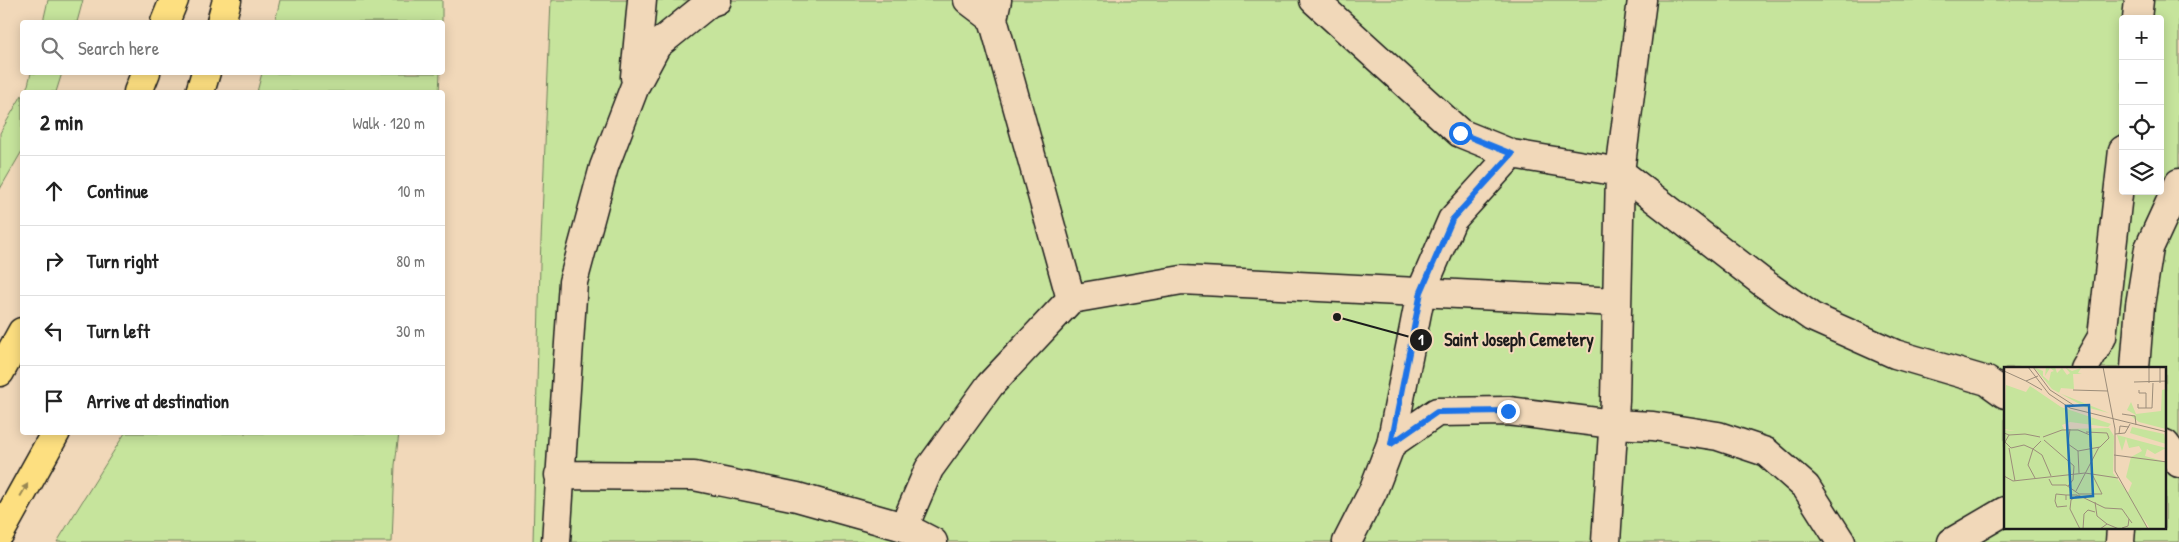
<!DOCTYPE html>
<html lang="en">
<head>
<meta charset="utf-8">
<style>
	:root { --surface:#fff; --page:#f6f6f6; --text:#222; --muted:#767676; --line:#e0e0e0 }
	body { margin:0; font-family:"Patrick Hand",sans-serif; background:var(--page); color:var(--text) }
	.controls { position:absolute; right:15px; top:15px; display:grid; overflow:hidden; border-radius:5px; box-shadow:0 2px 12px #0003 }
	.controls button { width:45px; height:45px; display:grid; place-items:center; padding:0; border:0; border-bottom:1px solid var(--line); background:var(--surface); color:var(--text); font:25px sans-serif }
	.stop { position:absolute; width:15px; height:15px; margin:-11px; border:4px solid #1a73e8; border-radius:50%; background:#fff }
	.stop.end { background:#1a73e8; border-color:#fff; box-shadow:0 1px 5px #0008 }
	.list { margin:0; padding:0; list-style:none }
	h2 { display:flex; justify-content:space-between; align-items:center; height:65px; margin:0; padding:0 20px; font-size:21px }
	h2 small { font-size:16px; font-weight:400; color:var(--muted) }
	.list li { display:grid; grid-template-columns:32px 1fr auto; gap:15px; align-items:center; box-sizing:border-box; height:70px; padding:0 20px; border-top:1px solid var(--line) }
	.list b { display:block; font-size:19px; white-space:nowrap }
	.list em { font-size:16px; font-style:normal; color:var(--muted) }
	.icon { flex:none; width:28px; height:28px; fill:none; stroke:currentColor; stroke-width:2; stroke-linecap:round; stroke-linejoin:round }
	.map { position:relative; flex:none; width:2179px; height:542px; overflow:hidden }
	.search { position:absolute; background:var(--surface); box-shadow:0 2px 12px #0003; left:20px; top:20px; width:425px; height:55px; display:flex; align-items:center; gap:12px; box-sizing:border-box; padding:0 18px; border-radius:5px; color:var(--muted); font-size:19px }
	.panel { position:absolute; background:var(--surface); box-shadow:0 2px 12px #0003; left:20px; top:90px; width:425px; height:345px; border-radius:5px }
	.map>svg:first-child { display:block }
	.green { fill:#c6e49c; stroke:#71805c; fill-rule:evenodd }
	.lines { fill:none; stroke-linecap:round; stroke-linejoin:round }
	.minor-casing { stroke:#1c1c1c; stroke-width:31 }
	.major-casing { stroke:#1c1c1c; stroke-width:31 }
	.minor { stroke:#f1d8b9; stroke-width:28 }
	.major { stroke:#fddf80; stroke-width:28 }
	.oneway { fill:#988753 }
	.route { stroke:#1a73e8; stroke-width:6 }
	.inset-road { fill:none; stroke:#9c8d7a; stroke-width:1 }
	.view { fill:#1f6fb2; fill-opacity:0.15; stroke:#1f6fb2; stroke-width:2.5 }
	.inset-edge { fill:none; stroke:#1c1c1c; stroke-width:2.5 }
	.leader { fill:none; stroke:#1c1c1c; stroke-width:2 }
	.callout-dot { fill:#1c1c1c; stroke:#f1d8b9; stroke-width:2 }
	.mark-label { font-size:15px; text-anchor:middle; font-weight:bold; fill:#fff }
	.callout-label { font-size:18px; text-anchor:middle; font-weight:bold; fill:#1c1c1c; stroke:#f1d8b9; stroke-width:4; stroke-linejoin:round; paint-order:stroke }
</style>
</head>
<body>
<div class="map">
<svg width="2179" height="542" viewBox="0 0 2179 542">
	<rect width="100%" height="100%" fill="#f1d8b9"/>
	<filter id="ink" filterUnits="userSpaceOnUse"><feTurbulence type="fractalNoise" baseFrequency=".02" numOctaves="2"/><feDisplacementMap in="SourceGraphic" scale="10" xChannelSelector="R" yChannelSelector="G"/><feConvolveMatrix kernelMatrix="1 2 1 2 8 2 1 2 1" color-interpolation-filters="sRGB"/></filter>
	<g filter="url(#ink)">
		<path class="green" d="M 48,0 L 83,0 L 77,22 L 43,22 Z
			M 280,0 L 442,0 L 442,22 L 275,22 Z
			M 551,0 L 2179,0 L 2179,542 L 533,542 L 540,265 ZM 2123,19 L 2160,19 L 2160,191 L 2123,191 ZM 2005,368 L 2165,368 L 2165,528 L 2005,528 Z
			M 31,73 L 62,73 L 56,92 L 24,92 L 28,85 Z
			M 262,73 L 440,73 L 439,92 L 257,92 Z
			M 22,95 L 22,151 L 0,189 L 0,133 Z
			M 125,433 L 399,433 L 395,465 L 392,542 L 57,542 Z"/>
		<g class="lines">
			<g class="minor-casing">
				<path id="minor" d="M 968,0 L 993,19
					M 1314,0 L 1460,133 L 1512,154 L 1620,172 L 1762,282 L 1812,317 L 1895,354 L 1987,381 L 2005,394
					M 2137,19 L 2139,0
					M 635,77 L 642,0
					M 1071,299 L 1182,280 L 1617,302
					M 2084,368 L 2102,337 L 2123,150
					M 2135,368 L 2140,305 L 2149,248 L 2179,183
					M 1391,444 L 1421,292 L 1452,220 L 1512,154
					M 2165,444 L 2179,463
					M 559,475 L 694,476 L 797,497 L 904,527 L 929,469 L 990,385 L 1071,299 L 993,19 L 997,0
					M 904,527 L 933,542
					M 556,542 L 573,282 L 604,167 L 635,86 L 657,45 L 709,3 L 717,0
					M 1347,542 L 1373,491 L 1391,444 L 1437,412 L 1508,411 L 1613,424 L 1653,426 L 1718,436 L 1766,452 L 1806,487 L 1841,542
					M 1606,542 L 1615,400 L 1620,172 L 1642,0
					M 1952,542 L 2005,511
					M 2120,542 L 2121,528"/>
			</g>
			<g class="major-casing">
				<path id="major" d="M 165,22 L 174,0
					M 221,22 L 227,0
					M 138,92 L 146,72
					M 200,92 L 206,72
					M 0,372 L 22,332
					M 0,533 L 56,432"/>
			</g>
			<use href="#minor" class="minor"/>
			<use href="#major" class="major"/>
		</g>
		<defs><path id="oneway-solid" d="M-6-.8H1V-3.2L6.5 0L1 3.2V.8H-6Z" transform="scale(1.25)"/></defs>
		<use class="oneway" href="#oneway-solid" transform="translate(24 490) rotate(-60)"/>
	</g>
	<g class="lines" filter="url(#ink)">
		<path class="route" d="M 1460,133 L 1512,154 L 1452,220 L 1421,292 L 1391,444 L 1437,412 L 1508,411"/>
	</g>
	<g transform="translate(2004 367)">
		<rect width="162" height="162" fill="#f1d8b9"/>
		<path d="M 30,0 L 39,4 L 39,9 L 45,14 L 47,5 L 50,4 L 46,1 L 41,9 L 42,0 L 51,0 L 53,6 L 58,1 L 63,8 L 66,6 L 61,0 L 68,4 L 77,1 L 74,6 L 78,7 L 69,7 L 70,22 L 57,21 L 55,26 L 105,46 L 81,40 L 48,22 ZM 2,18 L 22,25 L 26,19 L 57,40 L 107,57 L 104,60 L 66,55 L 58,58 L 60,62 L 105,61 L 110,69 L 109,106 L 124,126 L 128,116 L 122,110 L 127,90 L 138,84 L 135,79 L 125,81 L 122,71 L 118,84 L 113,68 L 162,81 L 151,87 L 143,82 L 141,89 L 162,95 L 162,162 L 146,162 L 139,150 L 144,162 L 0,162 L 0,63 L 11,64 L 0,62 ZM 162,22 L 162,62 L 135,55 L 127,49 L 132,48 L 123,43 L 127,35 L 132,47 L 157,44 L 158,23 ZM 128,60 L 160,67 L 162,77 L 126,66 Z" fill="#c6e49c"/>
		<path class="inset-road" d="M 24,0 L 45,27 L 66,41 L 163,65M 29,0 L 46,23 L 71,39M 99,0 L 111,62 L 111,104 L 144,162M 0,4 L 22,14 L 34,9M 22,14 L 38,23M 130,15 L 163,14M 145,16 L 145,0M 156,16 L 156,0M 69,23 L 104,24M 134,37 L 134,41 L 142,41 L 142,26 L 135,26 L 135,23M 142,41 L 148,41 L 149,16M 118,47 L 131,49 L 132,58M 66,62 L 64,77 L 74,84 L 96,80 L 105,71 L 103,66 L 82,65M 0,66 L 5,68 L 1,75 L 7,81 L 20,78 L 29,82 L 37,74M 111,67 L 121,66 L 126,57M 115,67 L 116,59 L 125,60M 5,68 L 21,67 L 36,70M 39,70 L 58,63 L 74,63 L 86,68 L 86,80M 40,73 L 70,99 L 69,113 L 64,119M 5,81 L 11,114M 74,84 L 75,106M 110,88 L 163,95M 0,109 L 9,114 L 81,106 L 114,111M 31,111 L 24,98 L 29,82 L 38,88 L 47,109M 45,112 L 48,118 L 62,118 L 75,127 L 98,127 L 88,107M 72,124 L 95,80M 62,128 L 52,127 L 51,134 L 53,140 L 63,139M 62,133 L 62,128 L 73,128M 91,135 L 93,149 L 103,157M 118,161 L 124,159 L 125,152 L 128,156M 76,162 L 66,142 L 67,133 L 74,128 L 101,141 L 118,142 L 125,152M 79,162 L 80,147 L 84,143 L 91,145M 96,162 L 103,157 L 115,162"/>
		<path class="view" d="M 85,38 L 89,129 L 67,131 L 62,39 Z"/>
		<rect width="162" height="162" class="inset-edge"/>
	</g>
	<path class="leader" d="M1337 317L1421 340"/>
	<g class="callout-dot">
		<circle cx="1337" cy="317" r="5"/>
		<circle cx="1421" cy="340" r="12"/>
	</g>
	<g class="mark-label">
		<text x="1421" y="345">1</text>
	</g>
	<g class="callout-label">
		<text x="1519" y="346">Saint Joseph Cemetery</text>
	</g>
</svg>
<div class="controls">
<button>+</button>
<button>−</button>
<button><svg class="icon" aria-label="locate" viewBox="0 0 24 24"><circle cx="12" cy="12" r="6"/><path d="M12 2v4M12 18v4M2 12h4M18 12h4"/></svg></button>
<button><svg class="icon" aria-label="layers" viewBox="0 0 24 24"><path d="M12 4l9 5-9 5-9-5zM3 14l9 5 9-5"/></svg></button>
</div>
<div class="stop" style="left:1460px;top:133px"></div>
<div class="stop end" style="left:1508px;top:411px"></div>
<div class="search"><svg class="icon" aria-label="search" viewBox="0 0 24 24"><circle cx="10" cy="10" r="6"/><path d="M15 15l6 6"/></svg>Search here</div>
<section class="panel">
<h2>2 min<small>Walk · 120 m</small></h2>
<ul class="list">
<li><svg class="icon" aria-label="ahead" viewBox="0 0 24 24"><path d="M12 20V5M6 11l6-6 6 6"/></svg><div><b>Continue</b></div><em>10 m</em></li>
<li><svg class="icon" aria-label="right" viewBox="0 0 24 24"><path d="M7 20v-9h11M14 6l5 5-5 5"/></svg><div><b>Turn right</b></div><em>80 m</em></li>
<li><svg class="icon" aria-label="left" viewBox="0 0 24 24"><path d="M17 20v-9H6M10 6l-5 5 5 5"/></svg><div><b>Turn left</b></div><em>30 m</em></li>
<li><svg class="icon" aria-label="arrive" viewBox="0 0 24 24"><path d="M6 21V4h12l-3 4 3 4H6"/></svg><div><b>Arrive at destination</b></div></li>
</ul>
</section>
</div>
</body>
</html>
